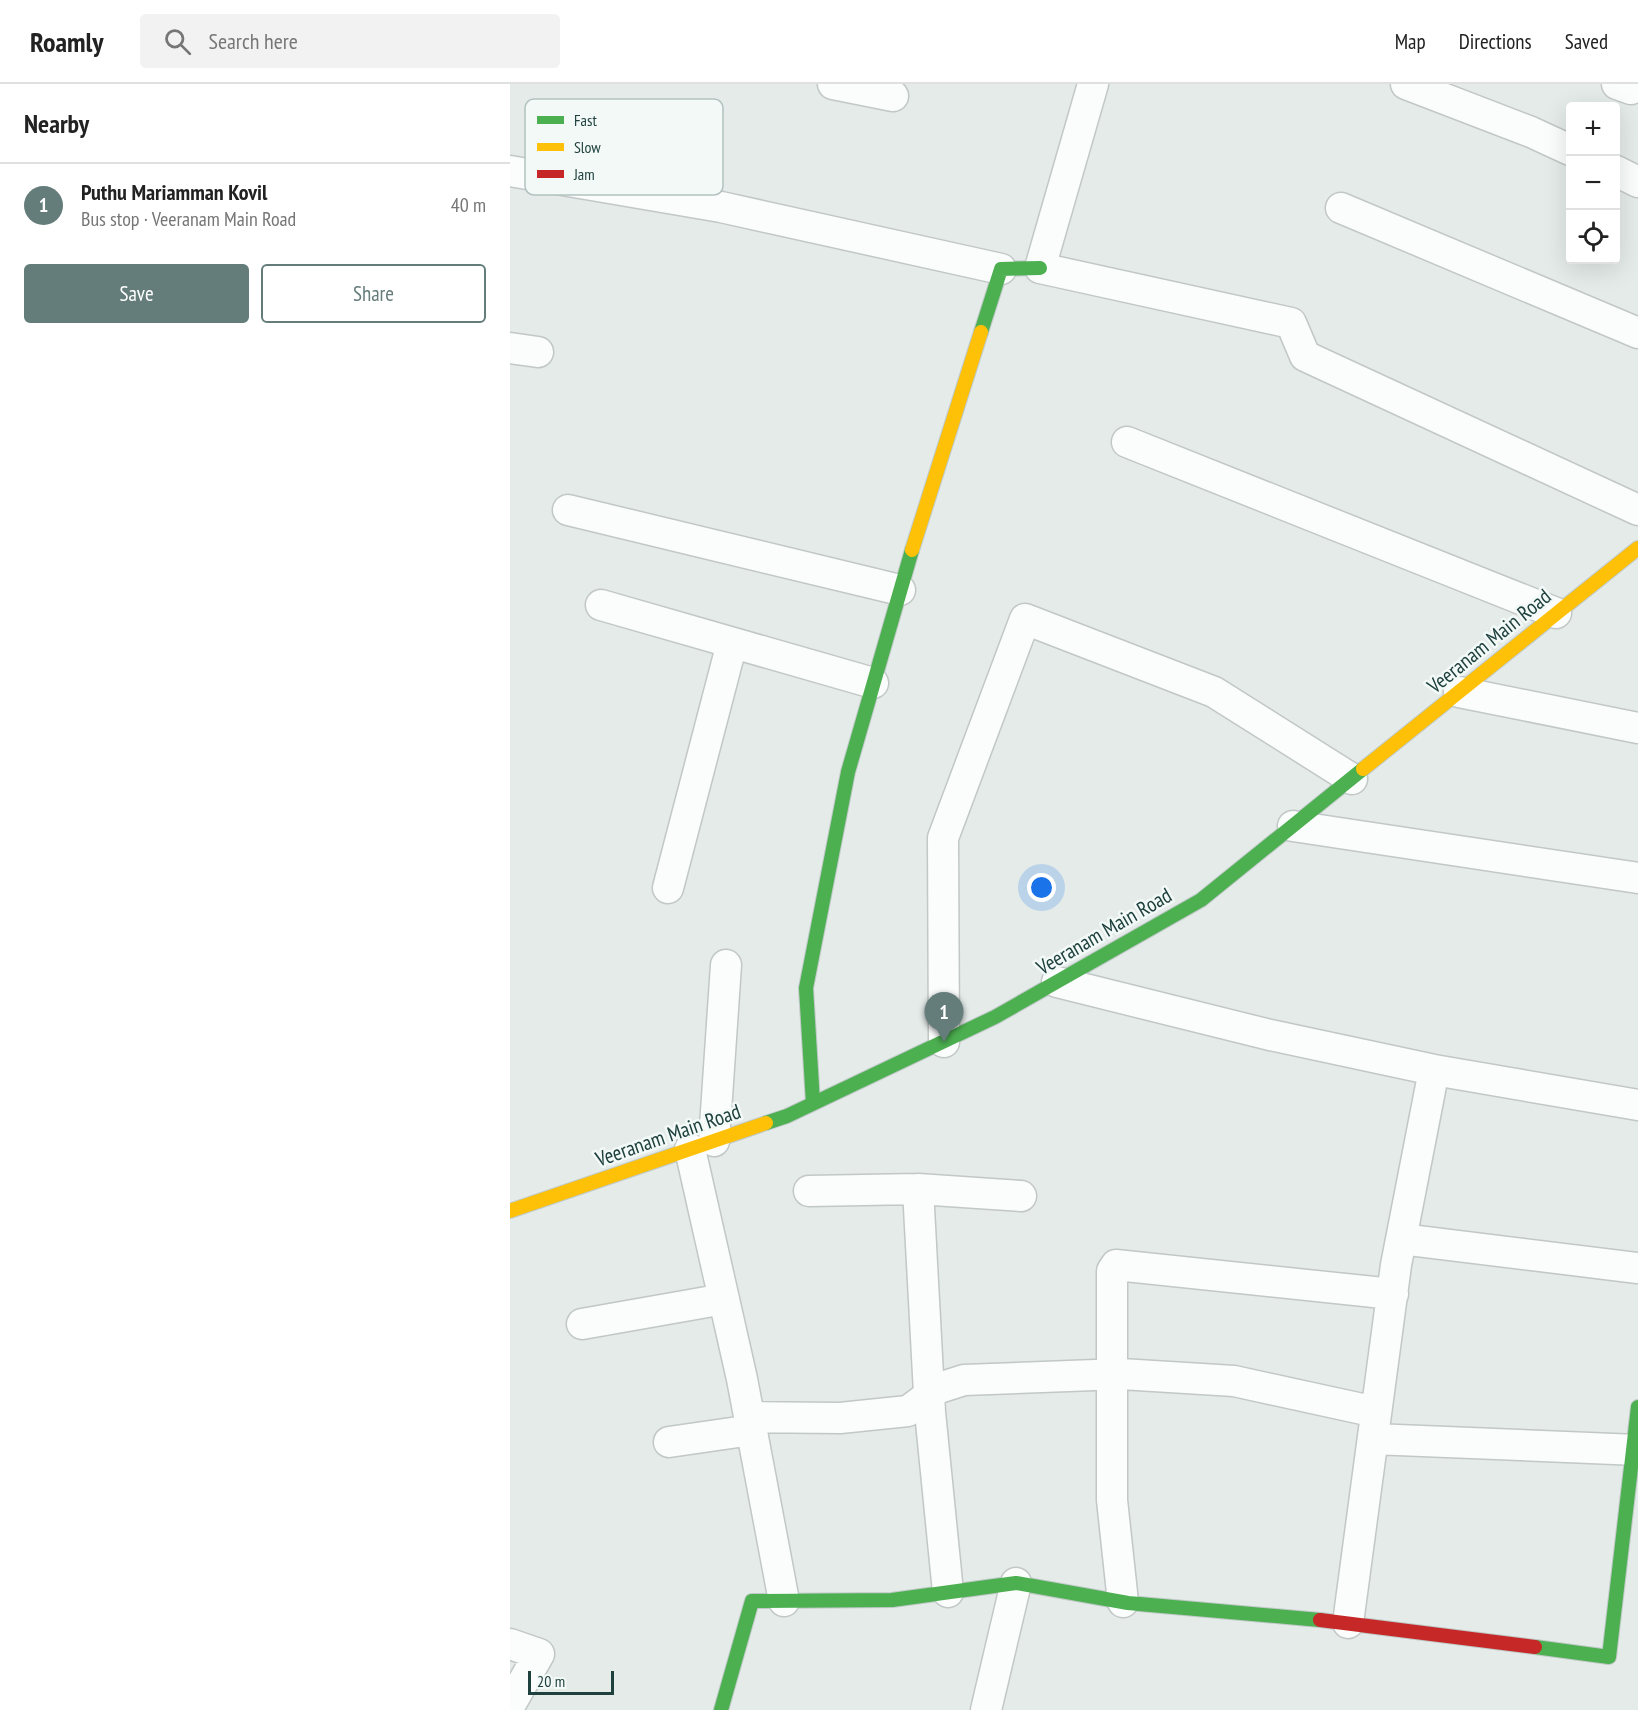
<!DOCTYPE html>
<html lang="en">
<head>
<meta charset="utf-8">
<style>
	:root { --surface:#fff; --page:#f2f2f2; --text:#222; --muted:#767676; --line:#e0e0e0; --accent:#647c7a }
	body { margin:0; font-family:"PT Sans Narrow",sans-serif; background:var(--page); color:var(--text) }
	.controls { position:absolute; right:18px; top:18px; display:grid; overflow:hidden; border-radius:6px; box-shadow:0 6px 24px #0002 }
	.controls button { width:54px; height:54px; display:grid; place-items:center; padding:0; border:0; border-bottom:2px solid var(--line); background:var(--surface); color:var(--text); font:30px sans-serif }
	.scale { position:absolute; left:18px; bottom:15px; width:86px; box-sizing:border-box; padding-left:6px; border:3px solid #1f413e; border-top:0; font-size:16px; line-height:21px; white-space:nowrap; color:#1f413e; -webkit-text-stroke:4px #f2f9f7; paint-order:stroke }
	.you { position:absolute; left:532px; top:804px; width:21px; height:21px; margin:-15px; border:4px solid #fff; border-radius:50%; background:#1a73e8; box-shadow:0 0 0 9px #1a73e833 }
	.badge { display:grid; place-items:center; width:39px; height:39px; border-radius:50%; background:var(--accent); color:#fff; font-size:20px; font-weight:700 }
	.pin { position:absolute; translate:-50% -50px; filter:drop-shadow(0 2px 3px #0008) }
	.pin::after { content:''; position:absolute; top:32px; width:21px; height:18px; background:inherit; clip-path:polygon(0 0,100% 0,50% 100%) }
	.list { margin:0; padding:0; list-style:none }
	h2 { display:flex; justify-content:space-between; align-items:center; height:78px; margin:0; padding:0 24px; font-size:26px }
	h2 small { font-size:20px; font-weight:400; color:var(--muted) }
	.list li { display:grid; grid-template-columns:39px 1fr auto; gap:18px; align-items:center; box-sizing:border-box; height:84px; padding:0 24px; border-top:2px solid var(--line) }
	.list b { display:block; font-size:22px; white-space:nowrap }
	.list p { margin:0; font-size:20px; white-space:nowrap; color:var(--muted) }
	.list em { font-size:20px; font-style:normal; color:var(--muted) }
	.actions { display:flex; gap:12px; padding:18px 24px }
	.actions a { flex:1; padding:14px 0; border:2px solid var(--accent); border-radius:6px; text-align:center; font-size:21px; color:var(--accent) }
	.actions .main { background:var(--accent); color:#fff }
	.icon { flex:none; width:33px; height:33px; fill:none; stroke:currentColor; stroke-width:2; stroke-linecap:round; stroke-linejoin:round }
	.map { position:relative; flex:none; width:1128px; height:1626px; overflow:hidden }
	header { display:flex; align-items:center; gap:36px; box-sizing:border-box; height:84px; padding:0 30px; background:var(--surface); border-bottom:2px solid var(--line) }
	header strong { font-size:28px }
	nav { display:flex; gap:33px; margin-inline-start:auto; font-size:21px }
	.search { width:420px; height:54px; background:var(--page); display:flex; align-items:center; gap:15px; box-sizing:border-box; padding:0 21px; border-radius:6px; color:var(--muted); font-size:22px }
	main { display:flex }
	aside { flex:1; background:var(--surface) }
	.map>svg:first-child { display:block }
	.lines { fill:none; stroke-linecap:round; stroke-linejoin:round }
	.street-casing { stroke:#c1c8c6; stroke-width:33 }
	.fast-casing { stroke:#bfc9c7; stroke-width:16 }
	.slow-casing { stroke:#bfc9c7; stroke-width:16 }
	.jam-casing { stroke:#bfc9c7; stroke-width:16 }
	.street { stroke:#fbfcfc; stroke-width:30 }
	.fast { stroke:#4caf50; stroke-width:14 }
	.slow { stroke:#ffc107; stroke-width:14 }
	.jam { stroke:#c62828; stroke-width:14 }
	.labels { text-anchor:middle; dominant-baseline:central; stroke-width:5; stroke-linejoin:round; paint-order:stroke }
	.street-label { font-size:21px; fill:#1f413e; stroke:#f2f9f7 }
	.key { fill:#f2f9f7; stroke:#b3c2c0; stroke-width:1.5 }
	.key-label { font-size:16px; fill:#1f413e }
</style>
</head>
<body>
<header>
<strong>Roamly</strong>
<div class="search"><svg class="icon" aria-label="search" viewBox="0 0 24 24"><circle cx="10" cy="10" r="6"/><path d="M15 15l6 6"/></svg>Search here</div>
<nav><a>Map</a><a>Directions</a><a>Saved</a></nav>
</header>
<main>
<aside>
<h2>Nearby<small></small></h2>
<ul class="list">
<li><span class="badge">1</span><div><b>Puthu Mariamman Kovil</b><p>Bus stop · Veeranam Main Road</p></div><em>40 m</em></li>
</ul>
<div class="actions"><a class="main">Save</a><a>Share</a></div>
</aside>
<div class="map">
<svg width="1128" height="1626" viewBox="0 0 1128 1626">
	<rect width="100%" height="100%" fill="#e4ebe9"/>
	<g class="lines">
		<g class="street-casing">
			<path id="street" d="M 323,0 L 383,12
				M 583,0 L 530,184 L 781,239 L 795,272 L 1128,426
				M 896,0 L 1021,48 L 1060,66
				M 1107,0 L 1121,5 L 1123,0
				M 0,87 L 211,123 L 491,185
				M 1106,87 L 1128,98
				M 831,124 L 1128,249
				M 0,264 L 28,268
				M 617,358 L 1046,529
				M 58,426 L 390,506
				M 91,521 L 363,599
				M 949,608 L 1128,644
				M 783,742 L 1128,794
				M 158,804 L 222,559
				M 547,898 L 760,951 L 924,986 L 1128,1021
				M 434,958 L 433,754 L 515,535 L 704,608 L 842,695
				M 204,1057 L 216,881
				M 180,1065 L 232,1295 L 274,1517
				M 408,1105 L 420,1328 L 438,1508
				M 299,1107 L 408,1105 L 511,1112
				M 891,1155 L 1128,1184
				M 72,1240 L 214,1215
				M 239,1333 L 330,1334 L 398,1327 L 429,1304 L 454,1296 L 611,1290 L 724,1297 L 866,1328
				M 863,1355 L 1128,1366
				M 159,1358 L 242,1346
				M 613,1518 L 602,1416 L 602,1187 L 606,1181 L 883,1210
				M 838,1539 L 886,1181 L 924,986
				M 0,1560 L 29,1570 L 0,1621
				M 476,1626 L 506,1499"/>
		</g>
		<g class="fast-casing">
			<path id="fast" d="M 471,248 L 491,185 L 530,184
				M 303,1019 L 296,904 L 338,688 L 402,466
				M 256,1039 L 277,1032 L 485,933 L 691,816 L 853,685
				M 1025,1563 L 1099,1573 L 1128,1323
				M 211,1626 L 242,1517 L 382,1516 L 506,1499 L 618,1519 L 810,1536"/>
		</g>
		<g class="slow-casing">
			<path id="slow" d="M 402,466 L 471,248
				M 853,685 L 1128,464
				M 0,1127 L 256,1039"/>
		</g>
		<g class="jam-casing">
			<path id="jam" d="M 810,1536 L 1025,1563"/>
		</g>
		<use href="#street" class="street"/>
		<use href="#fast" class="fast"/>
		<use href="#slow" class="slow"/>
		<use href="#jam" class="jam"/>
	</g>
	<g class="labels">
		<g class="street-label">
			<text transform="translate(979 557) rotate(-39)">Veeranam Main Road</text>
			<text transform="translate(594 847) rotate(-30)">Veeranam Main Road</text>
			<text transform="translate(158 1051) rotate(-19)">Veeranam Main Road</text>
		</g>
	</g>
	<rect x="15" y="15" width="198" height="96" rx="9" class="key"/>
	<rect x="27" y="32" width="27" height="8" fill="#4caf50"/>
	<rect x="27" y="59" width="27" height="8" fill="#ffc107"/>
	<rect x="27" y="86" width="27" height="8" fill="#c62828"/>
	<g class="key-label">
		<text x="64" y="42">Fast</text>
		<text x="64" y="69">Slow</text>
		<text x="64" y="96">Jam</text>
	</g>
</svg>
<div class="controls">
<button>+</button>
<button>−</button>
<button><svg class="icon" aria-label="locate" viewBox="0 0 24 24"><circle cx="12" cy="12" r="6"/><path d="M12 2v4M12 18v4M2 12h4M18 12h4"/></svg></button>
</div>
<div class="scale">20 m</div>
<div class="you"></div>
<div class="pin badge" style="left:434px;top:958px">1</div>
</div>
</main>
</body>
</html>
